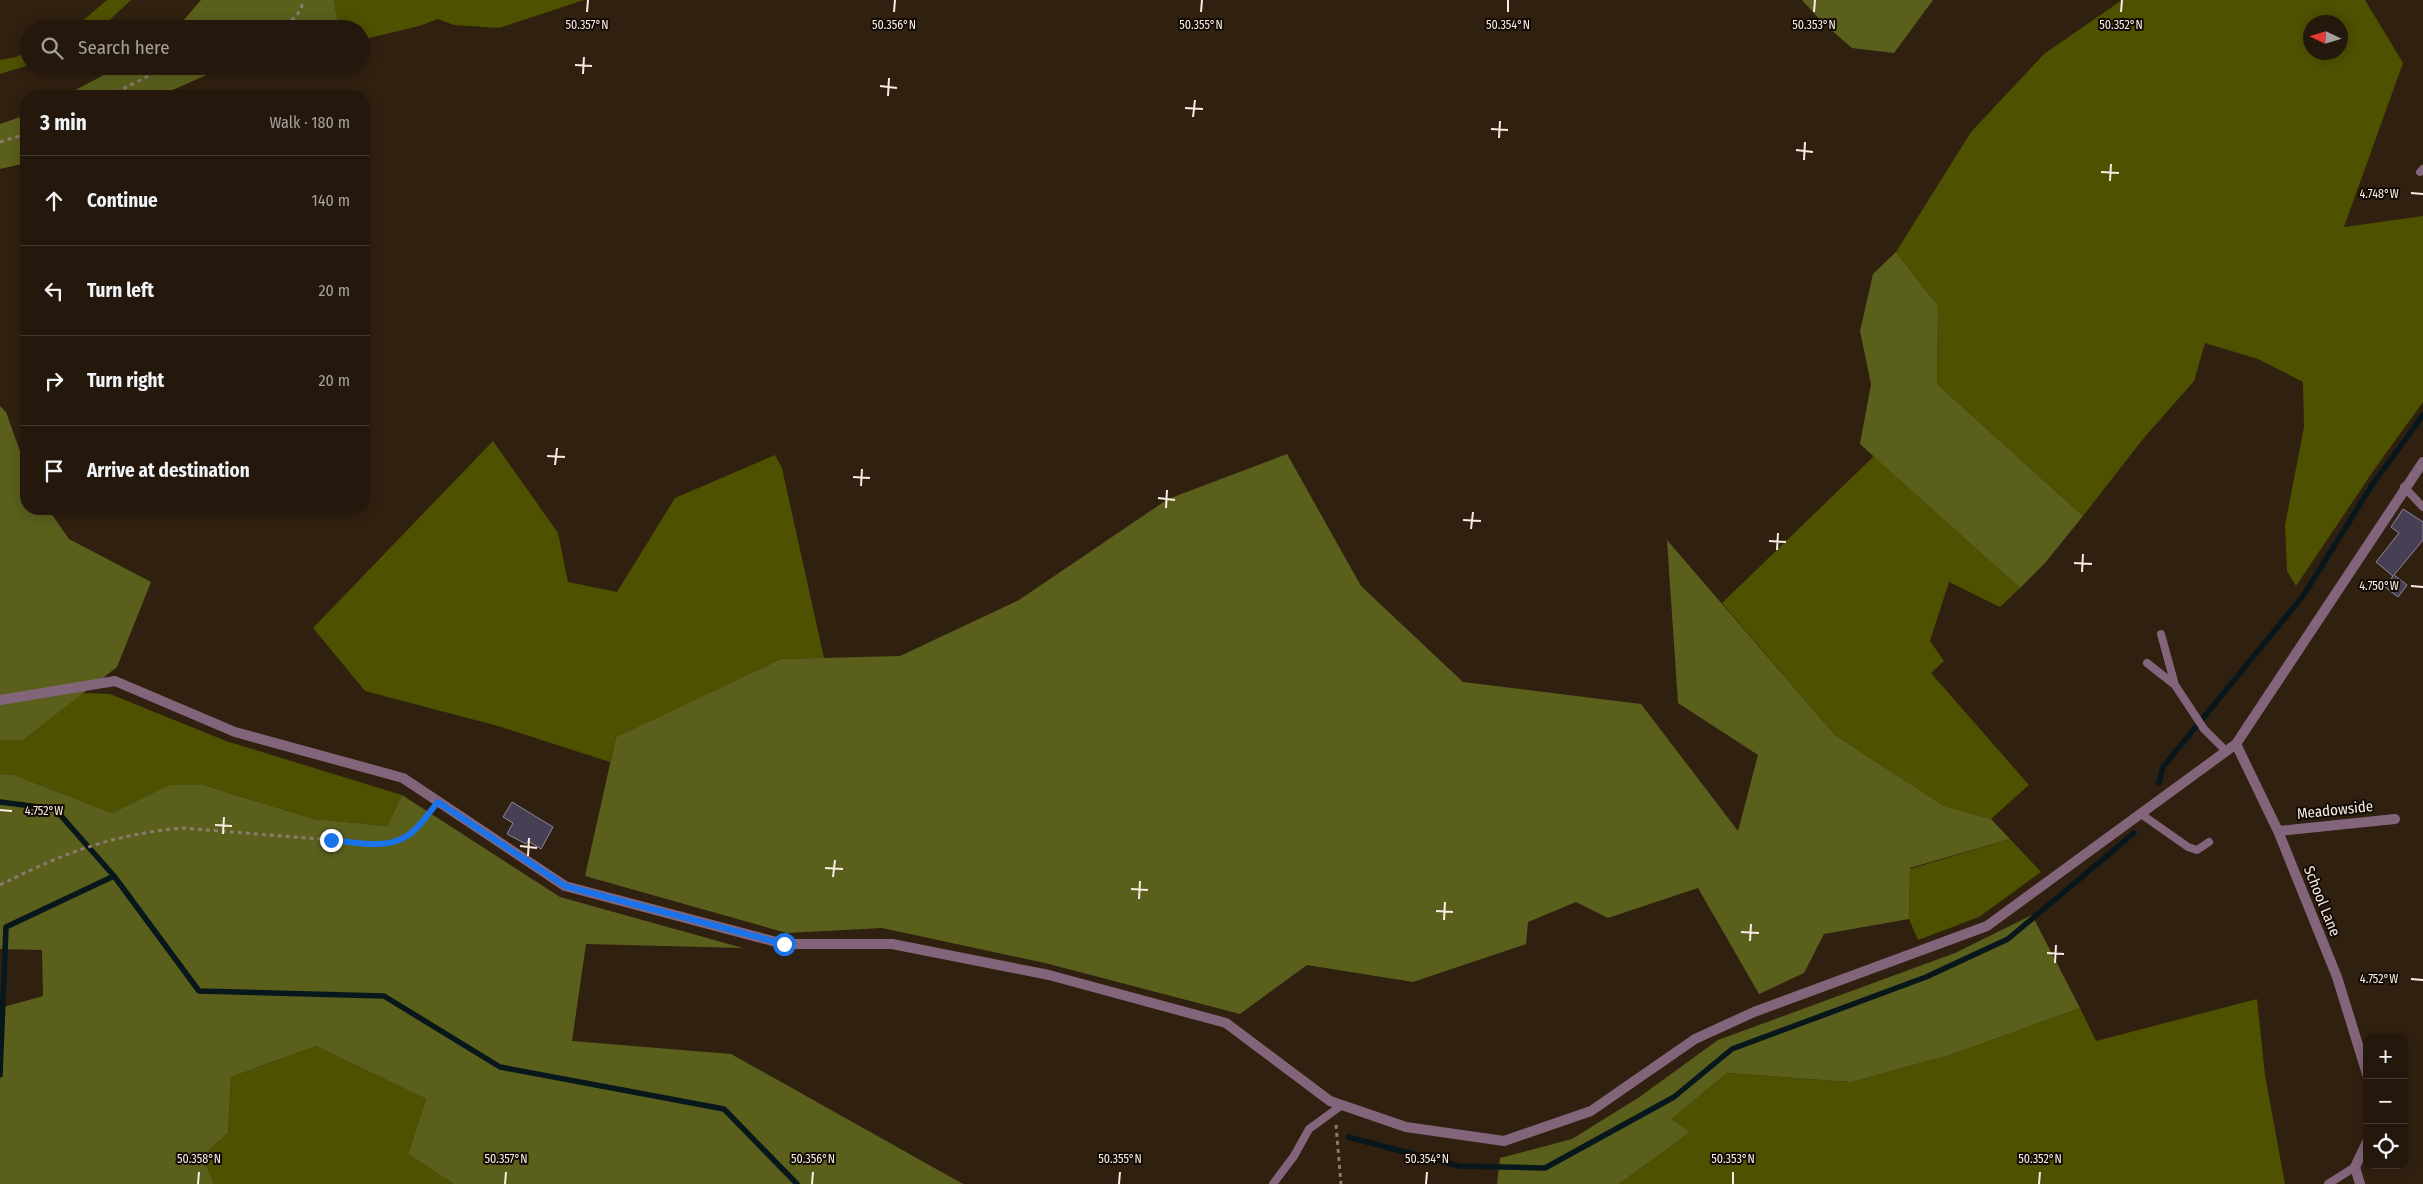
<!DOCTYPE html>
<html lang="en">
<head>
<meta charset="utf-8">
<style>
	:root { --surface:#24180c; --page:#30251a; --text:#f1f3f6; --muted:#a3a09d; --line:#41372d }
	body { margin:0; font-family:"Fira Sans Condensed",sans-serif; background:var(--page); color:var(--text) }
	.controls { position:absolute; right:15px; bottom:15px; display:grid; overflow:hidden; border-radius:10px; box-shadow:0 2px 12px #0003 }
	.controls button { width:45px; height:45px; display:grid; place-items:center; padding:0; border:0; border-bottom:1px solid var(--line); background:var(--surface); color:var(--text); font:25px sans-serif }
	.compass { position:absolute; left:2303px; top:15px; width:45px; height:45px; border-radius:50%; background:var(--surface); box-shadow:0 2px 12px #0003; rotate:274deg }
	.stop { position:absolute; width:15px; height:15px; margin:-11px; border:4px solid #1a73e8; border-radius:50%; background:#fff }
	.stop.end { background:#1a73e8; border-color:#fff; box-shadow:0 1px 5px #0008 }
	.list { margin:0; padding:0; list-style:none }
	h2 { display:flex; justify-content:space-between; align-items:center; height:65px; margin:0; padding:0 20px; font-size:21px }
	h2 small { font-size:16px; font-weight:400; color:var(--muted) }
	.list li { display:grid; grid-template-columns:32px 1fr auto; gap:15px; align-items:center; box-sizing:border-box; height:90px; padding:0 20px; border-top:1px solid var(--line) }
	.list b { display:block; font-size:19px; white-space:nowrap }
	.list em { font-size:16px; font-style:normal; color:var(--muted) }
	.icon { flex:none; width:28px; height:28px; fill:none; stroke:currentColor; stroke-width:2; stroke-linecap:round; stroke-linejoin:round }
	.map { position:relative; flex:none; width:2423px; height:1184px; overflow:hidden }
	.search { position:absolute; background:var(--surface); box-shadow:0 2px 12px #0003; left:20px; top:20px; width:350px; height:55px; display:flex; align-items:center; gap:12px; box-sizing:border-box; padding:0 18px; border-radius:28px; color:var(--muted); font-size:19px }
	.panel { position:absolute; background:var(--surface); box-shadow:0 2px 12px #0003; left:20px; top:90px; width:350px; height:425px; border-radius:20px }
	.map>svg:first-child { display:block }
	.green { fill:#4e5100; fill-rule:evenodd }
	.forest { fill:#5b5f1c }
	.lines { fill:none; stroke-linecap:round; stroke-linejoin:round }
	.stream { stroke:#08171b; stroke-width:5.5 }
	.building { fill:#474055; stroke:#8e869e }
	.path { stroke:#897b6e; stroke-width:3; stroke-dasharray:4 4; stroke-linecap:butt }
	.lane { stroke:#83657b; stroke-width:8 }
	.street { stroke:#83657b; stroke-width:10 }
	.route { stroke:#1a73e8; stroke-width:6 }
	.ticks { fill:none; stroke:#f9ede3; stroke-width:2 }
	.labels { text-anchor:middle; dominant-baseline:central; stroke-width:4; stroke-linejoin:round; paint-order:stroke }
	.street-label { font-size:15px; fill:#f9ede3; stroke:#120b05 }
	.ticks-label { font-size:12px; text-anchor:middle; fill:#f9ede3; stroke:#120b05; stroke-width:4; stroke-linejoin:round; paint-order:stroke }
</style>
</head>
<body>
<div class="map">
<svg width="2423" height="1184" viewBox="0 0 2423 1184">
	<rect width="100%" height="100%" fill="#302010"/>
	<path class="green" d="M 107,0 L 131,0 L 100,29 L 73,29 Z
		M 334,0 L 584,0 L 499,28 L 454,25 L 438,19 L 419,26 L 361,40 L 361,29 L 339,29 Z
		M 2122,0 L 2365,0 L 2403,63 L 2344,227 L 2423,216 L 2423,402 L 2376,467 L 2296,586 L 2287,571 L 2285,525 L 2304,427 L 2303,382 L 2258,359 L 2205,343 L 2194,381 L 2143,439 L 2083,516 L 1937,384 L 1938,306 L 1896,252 L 1971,132 L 2044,54 ZM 2310,22 L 2340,22 L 2340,52 L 2310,52 Z
		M 29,51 L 29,65 L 0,74 L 0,60 L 16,57 Z
		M 493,441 L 558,533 L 568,582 L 617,592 L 675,498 L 775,455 L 782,468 L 824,658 L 781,659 L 616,737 L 610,762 L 498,726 L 365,691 L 313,628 Z
		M 1874,456 L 2020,588 L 2000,607 L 1949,582 L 1930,641 L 1944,661 L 1931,673 L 2029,785 L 1991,819 L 1944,806 L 1835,735 L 1722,603 Z
		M 83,693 L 110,694 L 226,741 L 402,795 L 387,826 L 314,819 L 203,785 L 169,785 L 112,813 L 14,775 L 0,774 L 0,740 L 23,740 Z
		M 2010,839 L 2041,872 L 1979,917 L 1918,940 L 1909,919 L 1910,869 Z
		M 2257,999 L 2265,1075 L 2285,1184 L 1619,1184 L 1690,1132 L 1670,1119 L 1727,1073 L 1851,1082 L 1950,1055 L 2080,1008 L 2096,1041 Z
		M 316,1046 L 426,1099 L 408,1154 L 454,1184 L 214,1184 L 202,1156 L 228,1133 L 231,1077 Z"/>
	<path class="forest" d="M 201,0 L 334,0 L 339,29 L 176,29 Z
		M 1802,0 L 1933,0 L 1894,53 L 1852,48 L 1823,23 Z
		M 121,66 L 227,66 L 159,96 L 64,96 Z
		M 26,115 L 26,163 L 0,169 L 0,124 Z
		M 1896,252 L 1938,306 L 1937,384 L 2083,516 L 2045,563 L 2020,588 L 1860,444 L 1871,384 L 1860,331 L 1873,274 Z
		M 0,406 L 6,412 L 26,468 L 26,509 L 48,509 L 69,539 L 151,582 L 117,667 L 23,740 L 0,740 Z
		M 1287,454 L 1361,586 L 1463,682 L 1641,704 L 1738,831 L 1758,755 L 1678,703 L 1667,540 L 1835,735 L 1944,806 L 1991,819 L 2010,839 L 1910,868 L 1909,919 L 1824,934 L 1804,973 L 1759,994 L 1698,888 L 1608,918 L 1576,902 L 1528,922 L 1526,944 L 1413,982 L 1307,965 L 1240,1014 L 1045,963 L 882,928 L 787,933 L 585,876 L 616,737 L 781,659 L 900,656 L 1019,600 L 1168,499 Z
		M 0,774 L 14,775 L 112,813 L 169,785 L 203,785 L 314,819 L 387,826 L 402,795 L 560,897 L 743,948 L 586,944 L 572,1041 L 731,1054 L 963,1184 L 454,1184 L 408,1154 L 426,1099 L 316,1046 L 231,1077 L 228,1133 L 202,1156 L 214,1184 L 0,1184 L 0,1008 L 43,996 L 42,950 L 0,949 Z
		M 2032,915 L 2080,1008 L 1950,1055 L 1851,1082 L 1727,1073 L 1671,1119 L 1690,1132 L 1619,1184 L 1497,1184 L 1500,1158 L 1572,1139 L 1638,1098 L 1718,1040 L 1955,953 Z"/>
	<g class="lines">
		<path class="stream" d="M 2159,783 L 2163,767 L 2303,596 L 2372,485 L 2423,415
			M 0,802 L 55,809 L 114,876 L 199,991 L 384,996 L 500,1067 L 724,1109 L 797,1184
			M 0,1075 L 6,927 L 114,876
			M 1348,1137 L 1459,1166 L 1545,1168 L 1674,1097 L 1732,1049 L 1926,977 L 2008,939 L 2134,833"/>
	</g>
	<path class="building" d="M 2403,509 L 2423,522 L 2423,540 L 2394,575 L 2407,585 L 2398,597 L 2385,587 L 2393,576 L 2376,562 L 2399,533 L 2391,527 Z
		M 512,802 L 553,827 L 541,849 L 528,841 L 526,844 L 507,834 L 513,823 L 503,817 Z"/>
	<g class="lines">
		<path class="path" d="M 269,29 C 288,24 298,20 304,0
			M 109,96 L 168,66
			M 0,142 L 26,134
			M 0,885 C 64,853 110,835 182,828 L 382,844 C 409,838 411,832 429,812
			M 1336,1125 L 1341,1184"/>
		<path class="lane" d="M 2420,172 L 2423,169
			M 2404,487 L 2423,507
			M 2161,634 L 2175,685 L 2204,729 L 2226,751
			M 2147,663 L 2175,685
			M 2141,814 L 2188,847 L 2197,850 L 2209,842
			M 1273,1184 L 1294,1156 L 1309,1129 L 1342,1105
			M 2328,1184 L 2355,1167"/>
		<path class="street" d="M 0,700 L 115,681 L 235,732 L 403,778 L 565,886 L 784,944 L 892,944 L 1049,975 L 1226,1023 L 1330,1101 L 1406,1127 L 1504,1141 L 1591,1111 L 1695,1039 L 1754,1012 L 1987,926 L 2236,744 L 2423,462
			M 2236,744 L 2278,831 L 2337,977 L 2367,1074
			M 2278,831 L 2395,819
			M 2360,1184 L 2355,1167 L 2367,1142"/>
	</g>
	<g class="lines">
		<path class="route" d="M 331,840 C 355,842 385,850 407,836 C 419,829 429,812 438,802 L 565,886 L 784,944"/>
	</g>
	<path class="ticks" d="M 587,12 L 588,0M 894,12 L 895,0M 1201,12 L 1202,0M 1508,12 L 1508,0M 1814,12 L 1815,0M 2121,12 L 2122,0M 575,65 L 592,66M 583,74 L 584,57M 880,86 L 897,88M 888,96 L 889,78M 1185,108 L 1203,109M 1193,117 L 1195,100M 1491,129 L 1508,130M 1499,138 L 1500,121M 1796,150 L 1813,152M 1804,160 L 1805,142M 2101,172 L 2119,173M 2110,181 L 2111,164M 2411,193 L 2423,194M 547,456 L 565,457M 555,465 L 557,448M 853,477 L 870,478M 861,486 L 862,469M 1158,498 L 1175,500M 1166,508 L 1167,490M 1463,520 L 1481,521M 1471,529 L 1473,512M 1769,541 L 1786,542M 1777,550 L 1778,533M 2074,563 L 2092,564M 2082,572 L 2083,554M 2411,586 L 2423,587M 0,810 L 12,811M 215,825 L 232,826M 223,834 L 224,817M 520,846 L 537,848M 528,856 L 529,838M 825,868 L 843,869M 833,877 L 835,860M 1131,889 L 1148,890M 1139,899 L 1140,881M 1436,911 L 1453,912M 1444,920 L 1445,902M 1741,932 L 1759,933M 1750,941 L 1751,924M 2047,953 L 2064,954M 2055,963 L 2056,945M 2411,979 L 2423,980M 198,1184 L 199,1172M 505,1184 L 506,1172M 812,1184 L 813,1172M 1119,1184 L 1120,1172M 1426,1184 L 1427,1172M 1733,1184 L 1733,1172M 2039,1184 L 2040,1172"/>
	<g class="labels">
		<g class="street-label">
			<text transform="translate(2335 810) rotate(-6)">Meadowside</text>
			<text transform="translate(2322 901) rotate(68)">School Lane</text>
		</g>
	</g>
	<g class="ticks-label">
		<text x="587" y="29">50.357°N</text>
		<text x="894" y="29">50.356°N</text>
		<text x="1201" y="29">50.355°N</text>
		<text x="1508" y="29">50.354°N</text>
		<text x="1814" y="29">50.353°N</text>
		<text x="2121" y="29">50.352°N</text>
		<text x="2379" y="198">4.748°W</text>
		<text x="2379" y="590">4.750°W</text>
		<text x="44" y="815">4.752°W</text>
		<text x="2379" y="983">4.752°W</text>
		<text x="199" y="1163">50.358°N</text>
		<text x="506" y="1163">50.357°N</text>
		<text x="813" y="1163">50.356°N</text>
		<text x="1120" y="1163">50.355°N</text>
		<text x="1427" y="1163">50.354°N</text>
		<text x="1733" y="1163">50.353°N</text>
		<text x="2040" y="1163">50.352°N</text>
	</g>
</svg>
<div class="controls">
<button>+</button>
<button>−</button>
<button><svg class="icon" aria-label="locate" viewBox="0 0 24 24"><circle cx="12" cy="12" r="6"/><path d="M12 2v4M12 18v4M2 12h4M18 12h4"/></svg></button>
</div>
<svg class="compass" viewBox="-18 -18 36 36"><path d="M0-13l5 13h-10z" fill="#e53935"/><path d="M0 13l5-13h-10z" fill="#a3a09d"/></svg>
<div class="stop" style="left:784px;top:944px"></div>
<div class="stop end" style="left:331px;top:840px"></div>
<div class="search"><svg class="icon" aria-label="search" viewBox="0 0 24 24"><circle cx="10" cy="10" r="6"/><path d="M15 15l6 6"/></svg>Search here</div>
<section class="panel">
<h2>3 min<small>Walk · 180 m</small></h2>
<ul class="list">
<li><svg class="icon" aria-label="ahead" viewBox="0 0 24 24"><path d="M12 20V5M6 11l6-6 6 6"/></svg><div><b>Continue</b></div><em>140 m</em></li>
<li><svg class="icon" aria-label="left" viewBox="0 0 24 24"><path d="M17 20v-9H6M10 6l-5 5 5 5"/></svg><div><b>Turn left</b></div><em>20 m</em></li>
<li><svg class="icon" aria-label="right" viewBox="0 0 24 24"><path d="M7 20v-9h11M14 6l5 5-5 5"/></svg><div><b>Turn right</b></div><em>20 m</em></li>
<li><svg class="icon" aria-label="arrive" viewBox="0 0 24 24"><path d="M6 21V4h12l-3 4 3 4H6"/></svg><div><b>Arrive at destination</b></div></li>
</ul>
</section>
</div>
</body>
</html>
